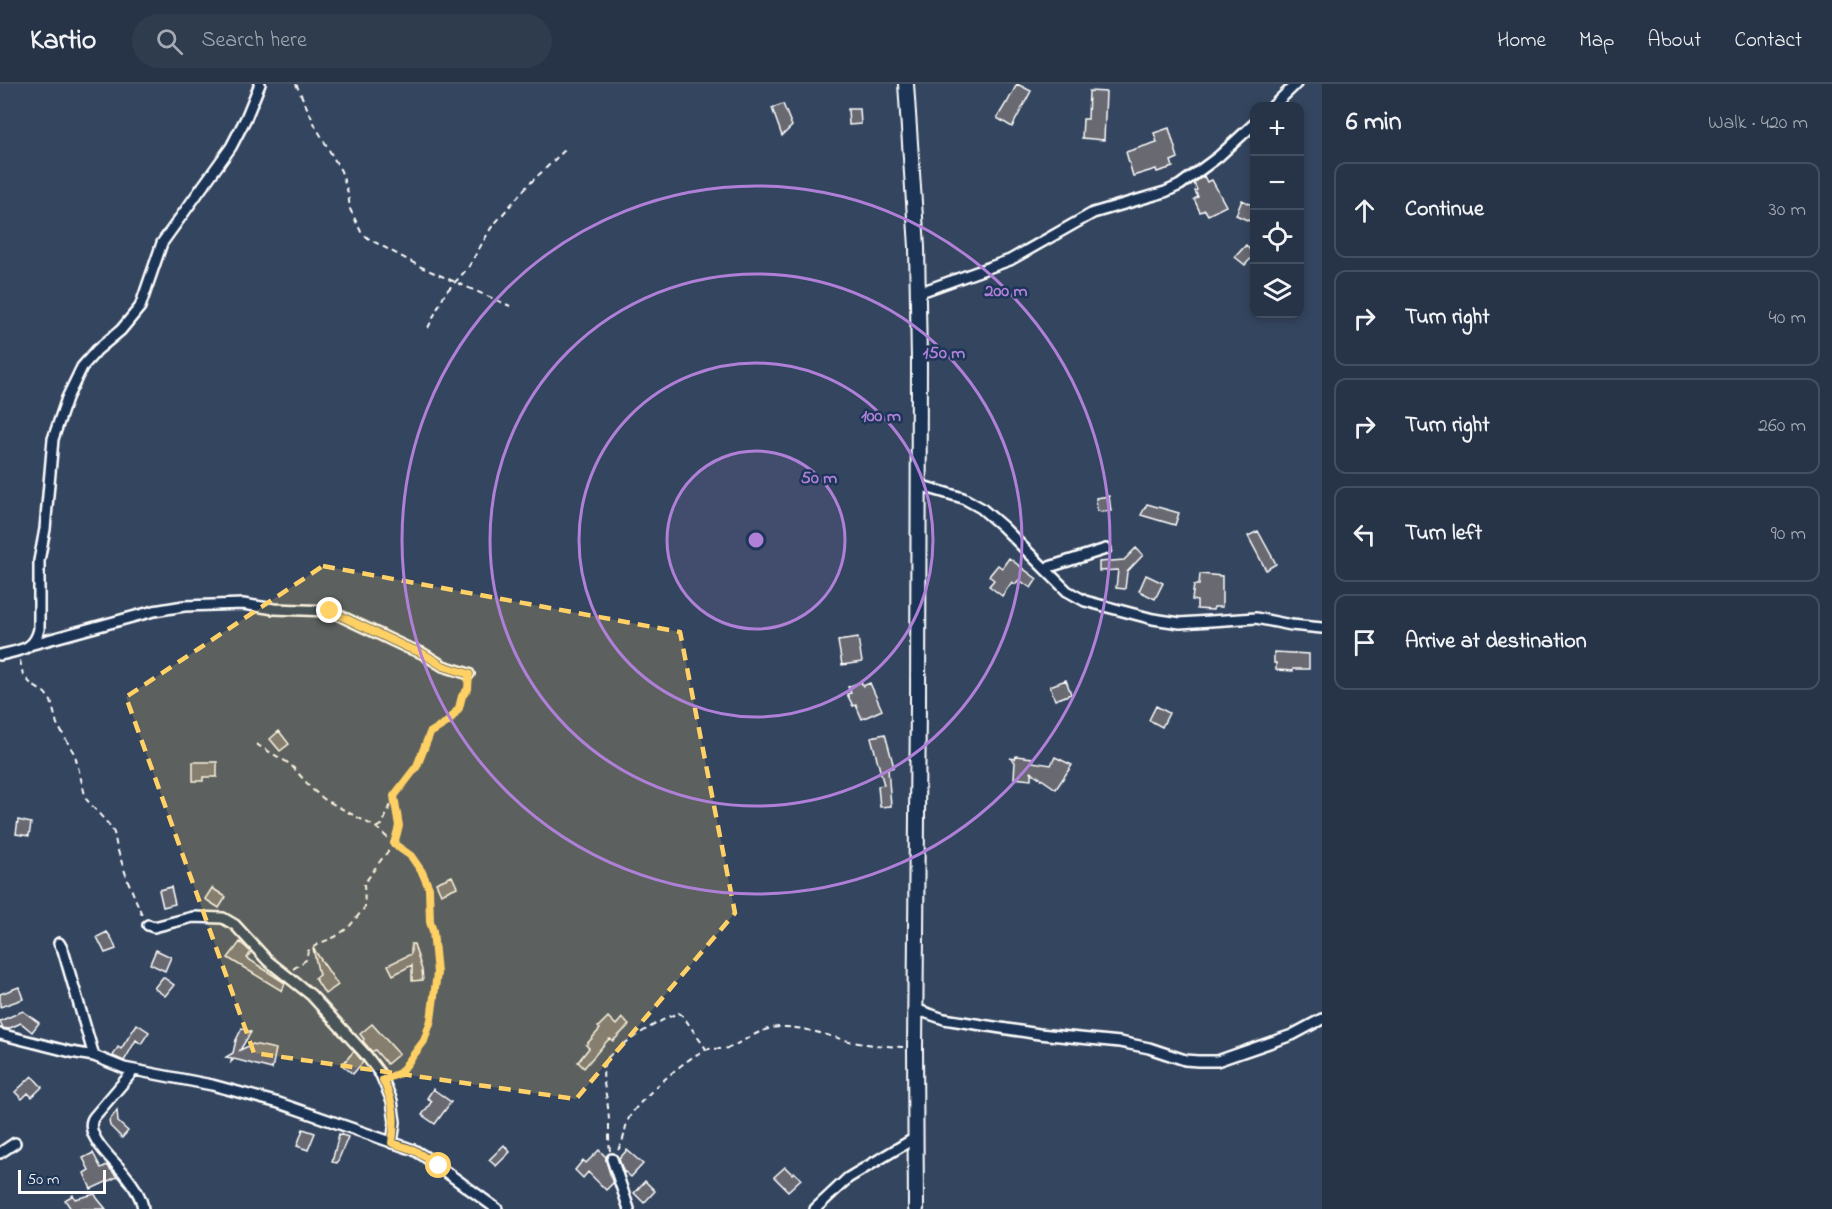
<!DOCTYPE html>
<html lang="en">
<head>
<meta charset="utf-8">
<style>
	:root { --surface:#273447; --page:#2f3c4e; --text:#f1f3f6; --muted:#a4aab4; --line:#434f60 }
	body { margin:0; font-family:"Indie Flower",sans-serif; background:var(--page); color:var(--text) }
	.controls { position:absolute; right:18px; top:18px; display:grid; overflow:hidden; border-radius:12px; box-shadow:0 3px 9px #0003 }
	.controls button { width:54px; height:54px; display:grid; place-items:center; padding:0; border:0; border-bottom:2px solid var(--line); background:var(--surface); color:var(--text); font:30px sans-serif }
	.scale { position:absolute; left:18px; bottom:15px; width:88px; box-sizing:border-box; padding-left:6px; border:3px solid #fff; border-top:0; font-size:16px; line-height:21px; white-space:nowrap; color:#fff; -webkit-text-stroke:4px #1d3557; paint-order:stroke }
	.stop { position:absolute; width:18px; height:18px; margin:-14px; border:4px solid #ffd166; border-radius:50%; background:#fff }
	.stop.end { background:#ffd166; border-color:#fff; box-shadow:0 2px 6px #0008 }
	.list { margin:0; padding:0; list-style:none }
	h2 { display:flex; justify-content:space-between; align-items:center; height:78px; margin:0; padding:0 24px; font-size:26px }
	h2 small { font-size:20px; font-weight:400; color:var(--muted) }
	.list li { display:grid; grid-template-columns:39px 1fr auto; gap:18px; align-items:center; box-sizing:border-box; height:96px; margin:0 12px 12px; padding:0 12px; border:2px solid var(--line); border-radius:12px }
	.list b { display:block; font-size:22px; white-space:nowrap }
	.list em { font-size:20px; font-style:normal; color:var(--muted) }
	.icon { flex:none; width:33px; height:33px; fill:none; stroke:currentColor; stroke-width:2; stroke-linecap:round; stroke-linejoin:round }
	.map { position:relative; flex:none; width:1322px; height:1125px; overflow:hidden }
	header { display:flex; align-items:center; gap:36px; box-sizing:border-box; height:84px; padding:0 30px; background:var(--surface); border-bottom:2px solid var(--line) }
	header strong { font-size:28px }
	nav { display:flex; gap:33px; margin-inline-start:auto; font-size:21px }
	.search { width:420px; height:54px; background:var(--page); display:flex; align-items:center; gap:15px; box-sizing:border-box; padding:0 21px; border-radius:33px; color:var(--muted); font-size:22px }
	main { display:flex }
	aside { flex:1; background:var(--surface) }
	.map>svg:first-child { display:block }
	.building { fill:#686971; stroke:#fff; stroke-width:1.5 }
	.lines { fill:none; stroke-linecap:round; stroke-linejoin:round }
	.street-casing { stroke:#fff; stroke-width:14 }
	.secondary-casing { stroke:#fff; stroke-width:18 }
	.path { stroke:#fff; stroke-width:2; stroke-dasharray:6 4.5; stroke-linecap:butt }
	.street { stroke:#1d3557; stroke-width:9 }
	.secondary { stroke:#1d3557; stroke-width:14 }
	.route { stroke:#ffd166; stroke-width:8 }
	.marked { fill:#ffd166; fill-opacity:0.2; stroke:#ffd166; stroke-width:4.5; stroke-dasharray:12 8; stroke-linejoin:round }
	.ring { fill:none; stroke:#b080d9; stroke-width:3 }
	.centre { fill:#b080d9; stroke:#1d3557; stroke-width:3 }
	.ring-label { font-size:18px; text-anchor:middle; font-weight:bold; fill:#b080d9; stroke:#1d3557; stroke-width:5; stroke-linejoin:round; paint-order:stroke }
</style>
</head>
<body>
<header>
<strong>Kartio</strong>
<div class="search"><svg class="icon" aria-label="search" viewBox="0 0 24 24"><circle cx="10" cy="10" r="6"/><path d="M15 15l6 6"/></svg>Search here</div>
<nav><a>Home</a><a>Map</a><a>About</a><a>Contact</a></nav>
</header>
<main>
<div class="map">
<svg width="1322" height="1125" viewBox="0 0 1322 1125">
	<rect width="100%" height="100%" fill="#34455f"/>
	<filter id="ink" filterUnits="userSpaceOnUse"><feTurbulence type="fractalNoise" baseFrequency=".0167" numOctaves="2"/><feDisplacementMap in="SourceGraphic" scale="12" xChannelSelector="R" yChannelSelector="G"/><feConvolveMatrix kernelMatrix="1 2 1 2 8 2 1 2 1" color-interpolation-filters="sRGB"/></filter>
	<g filter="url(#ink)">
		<path class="building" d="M 1017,0 L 1031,7 L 1012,43 L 997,34 L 1006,19 L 1007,19 Z
			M 1089,7 L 1106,8 L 1104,56 L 1082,54 L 1083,35 L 1088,35 Z
			M 783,20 L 792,42 L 782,52 L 772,24 Z
			M 848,25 L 860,25 L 861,40 L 849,41 Z
			M 1169,44 L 1178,74 L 1171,77 L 1173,83 L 1157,88 L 1156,85 L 1133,92 L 1126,68 L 1157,58 L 1154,49 Z
			M 1204,92 L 1207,98 L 1212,96 L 1226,122 L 1208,131 L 1205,126 L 1200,128 L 1194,115 L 1198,113 L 1195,107 L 1197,106 L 1194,99 Z
			M 1242,116 L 1254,122 L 1254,139 L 1236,131 Z
			M 1246,161 L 1254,171 L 1245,181 L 1235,173 Z
			M 1109,412 L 1111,427 L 1101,428 L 1097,426 L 1096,414 Z
			M 1147,420 L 1179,429 L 1175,441 L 1141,431 Z
			M 1258,447 L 1276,480 L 1266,486 L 1248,452 Z
			M 1136,464 L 1143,471 L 1127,488 L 1125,505 L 1116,504 L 1118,486 L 1099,487 L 1099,478 L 1124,476 Z
			M 1009,474 L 1037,495 L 1031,504 L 1019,496 L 1015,500 L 1012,498 L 1002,512 L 989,502 L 994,496 L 989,492 L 998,481 L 1002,484 Z
			M 1200,490 L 1222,492 L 1222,523 L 1214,523 L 1213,526 L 1197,525 L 1197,517 L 1192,516 L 1194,501 L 1199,501 Z
			M 1146,491 L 1163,499 L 1155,515 L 1139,507 Z
			M 858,554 L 862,578 L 842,581 L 838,557 Z
			M 1274,568 L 1309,570 L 1309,585 L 1293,585 L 1293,587 L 1276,586 L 1276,579 L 1274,579 Z
			M 1066,596 L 1071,610 L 1055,616 L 1050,602 Z
			M 861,598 L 863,602 L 870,599 L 882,626 L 862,635 L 856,621 L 853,622 L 847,610 L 851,609 L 848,603 Z
			M 1156,622 L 1169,629 L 1162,643 L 1149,636 Z
			M 279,647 L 289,660 L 280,667 L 270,655 Z
			M 885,650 L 894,683 L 888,685 L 891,722 L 880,723 L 878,702 L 884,701 L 871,653 Z
			M 1016,672 L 1033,674 L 1032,678 L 1051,681 L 1055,673 L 1072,681 L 1056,705 L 1031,688 L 1031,696 L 1014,694 L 1015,678 L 1010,674 L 1015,675 Z
			M 193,678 L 217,678 L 217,693 L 203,693 L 203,697 L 193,697 Z
			M 18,736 L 31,739 L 29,752 L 16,750 Z
			M 452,792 L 457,803 L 441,810 L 436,799 Z
			M 171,803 L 175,820 L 163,823 L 159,806 Z
			M 212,804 L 226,813 L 219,824 L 205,815 Z
			M 107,848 L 112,855 L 116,865 L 105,869 L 97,853 Z
			M 240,858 L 251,868 L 247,874 L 285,899 L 282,907 L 228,874 Z
			M 411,860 L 414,860 L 422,886 L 423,896 L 412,897 L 412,881 L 393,891 L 388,881 L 411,870 Z
			M 313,864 L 338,901 L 325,910 L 315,894 L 319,891 Z
			M 156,866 L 171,873 L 165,887 L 150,880 Z
			M 163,893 L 174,901 L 165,912 L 154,904 Z
			M 19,903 L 23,915 L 0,923 L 0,910 Z
			M 23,927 L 39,939 L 32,948 L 21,939 L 8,945 L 3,944 L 0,937 Z
			M 608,933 L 616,941 L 622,934 L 629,941 L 613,957 L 610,955 L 607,957 L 584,984 L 578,978 L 589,964 L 586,961 L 600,945 L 598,943 Z
			M 137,940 L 149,948 L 141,960 L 136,956 L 124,977 L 113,972 L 118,963 L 121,965 Z
			M 372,940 L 399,970 L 387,980 L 375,966 L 372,968 L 363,957 L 364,955 L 360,950 Z
			M 242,944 L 251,948 L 240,966 L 253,960 L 276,965 L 272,985 L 234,975 L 231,978 L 232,974 L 226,973 L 233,969 L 236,956 Z
			M 354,967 L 363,978 L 353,990 L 342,981 Z
			M 32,992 L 42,1003 L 32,1013 L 28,1009 L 22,1015 L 15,1008 Z
			M 433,1005 L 451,1018 L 435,1040 L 422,1031 L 432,1017 L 427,1014 Z
			M 117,1026 L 118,1038 L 128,1047 L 122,1054 L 110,1042 L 109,1037 Z
			M 303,1045 L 315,1049 L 308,1066 L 297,1062 Z
			M 339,1050 L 348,1053 L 337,1079 L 332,1078 Z
			M 504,1061 L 510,1068 L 496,1082 L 489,1076 Z
			M 599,1066 L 606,1073 L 606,1077 L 613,1099 L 606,1106 L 588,1088 L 583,1094 L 575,1086 L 583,1076 L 586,1079 Z
			M 627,1066 L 643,1080 L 631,1093 L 625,1088 L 624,1089 L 619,1075 Z
			M 93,1069 L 101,1084 L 107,1081 L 117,1093 L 91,1105 L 84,1089 L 89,1086 L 83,1074 Z
			M 785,1083 L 792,1090 L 794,1088 L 801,1095 L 788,1107 L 774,1093 Z
			M 645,1097 L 655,1107 L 644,1119 L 634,1109 Z
			M 95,1110 L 97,1114 L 106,1125 L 71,1125 L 65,1116 L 73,1111 L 75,1115 Z"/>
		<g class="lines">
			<g class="street-casing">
				<path id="street" d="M 1273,22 L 1296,0
					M 918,209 L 1010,176 L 1093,129 L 1165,108 L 1180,101 L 1218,73 L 1254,40
					M 919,401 L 963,414 L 981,424 L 1002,442 L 1067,507 L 1085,517 L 1153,535 L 1180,539 L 1256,534 L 1291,541 L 1322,544
					M 1046,484 L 1106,465
					M 33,560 L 154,527 L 184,522 L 243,520 L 274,525 L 330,527 L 406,563 L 422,569 L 443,582 L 469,590
					M 0,571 C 19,566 34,567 39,545 L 39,477 L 45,445 L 53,355 L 67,314 L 82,283 L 97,266 L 121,246 L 140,223 L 162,159 L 231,63 L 246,34 L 260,0
					M 148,841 L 154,843 L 193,833 L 223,834 L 235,841 L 268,877 L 311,911 L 366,971 L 381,991 L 392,1017 L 395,1038 L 392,1059
					M 59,859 L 63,866 L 94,972
					M 915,925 L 944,935 L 1039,950 L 1120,958 L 1149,964 L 1185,976 L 1198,977 L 1217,977 L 1292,951 L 1322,935
					M 0,950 L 71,968 L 94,972 L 124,984 L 212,1001 L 279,1019 L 414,1066 L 424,1072 L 497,1125
					M 134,986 L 94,1033 C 82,1049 113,1076 123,1088 C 131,1098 142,1112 143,1125
					M 0,1069 L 15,1059
					M 612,1075 L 629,1125
					M 815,1125 L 848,1094 L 915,1054"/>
			</g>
			<g class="secondary-casing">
				<path id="secondary" d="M 906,0 L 917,163 L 919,276 L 918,620 L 915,964 L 916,1125"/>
			</g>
			<path class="path" d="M 296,0 L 316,43 L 341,87 L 348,109 L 350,125 L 362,150 L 371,156 L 421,183 L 510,222
				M 428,244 L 445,209 L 468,184 L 491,144 L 527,102 L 568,63
				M 20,576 L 23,591 L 32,601 L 45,609 L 51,617 L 57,640 L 75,671 L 86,715 L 110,742 L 114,749 L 117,764 L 128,797 L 142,831
				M 256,660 L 290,680 L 313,706 L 324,715 L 377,744 L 394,760 L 411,772 L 422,788 L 429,804 L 430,838 L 433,847 L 437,889 L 431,936 L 424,957 L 400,989 L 392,993
				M 377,743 L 382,741 L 394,713
				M 293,885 L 306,876 L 308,867 L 318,860 L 335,853 L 349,843 L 365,823 L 364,799 C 370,793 373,787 378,780 C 387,768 398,758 399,742 C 400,733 396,722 394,713 L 417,682 L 430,649 L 449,637 L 459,624 L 462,612 L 469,605 L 469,599
				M 618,1066 C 627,1052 623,1041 632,1029 C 645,1011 685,975 705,966 C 713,963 722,967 731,963 C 750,954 763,942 786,943 C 809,944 831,953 853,958 C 869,961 886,962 903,963
				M 610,1067 C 608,1052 610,1038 608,1024 C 607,1010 600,992 605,978 C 610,965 665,933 679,929 L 683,932 L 706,965"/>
			<use href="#street" class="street"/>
			<use href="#secondary" class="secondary"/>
		</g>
	</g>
	<g class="lines" filter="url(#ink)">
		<path class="route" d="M 330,527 L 406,563 L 422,569 L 443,582 L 469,590 L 468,605 L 462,612 L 459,624 L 449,637 L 430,649 L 417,682 L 394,712 L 399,742 L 394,760 L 411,772 L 422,788 L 429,804 L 430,838 L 433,847 L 437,889 L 431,936 L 424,957 L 400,989 L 383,996 C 394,1020 396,1033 392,1059 L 414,1066 L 439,1082"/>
	</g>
	<path class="marked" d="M 323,482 L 680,548 L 735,829 L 576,1015 L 254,969 L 126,613 Z"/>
	<circle cx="756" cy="456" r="89" fill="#b080d9" fill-opacity=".12"/>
	<g class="ring">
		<circle cx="756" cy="456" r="89"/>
		<circle cx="756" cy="456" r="177"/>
		<circle cx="756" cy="456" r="266"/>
		<circle cx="756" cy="456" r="354"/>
	</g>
	<circle cx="756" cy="456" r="9" class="centre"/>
	<g class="ring-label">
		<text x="1006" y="212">200 m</text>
		<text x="944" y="274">150 m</text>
		<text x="881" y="337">100 m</text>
		<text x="819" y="399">50 m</text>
	</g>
</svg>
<div class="controls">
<button>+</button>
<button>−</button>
<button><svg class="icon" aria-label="locate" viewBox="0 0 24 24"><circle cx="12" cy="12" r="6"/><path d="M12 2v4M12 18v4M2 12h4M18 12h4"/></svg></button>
<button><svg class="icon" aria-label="layers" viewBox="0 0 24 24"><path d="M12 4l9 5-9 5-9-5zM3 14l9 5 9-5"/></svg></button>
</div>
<div class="scale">50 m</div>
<div class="stop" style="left:439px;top:1082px"></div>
<div class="stop end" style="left:330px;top:527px"></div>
</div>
<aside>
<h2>6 min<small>Walk · 420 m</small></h2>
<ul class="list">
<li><svg class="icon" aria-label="ahead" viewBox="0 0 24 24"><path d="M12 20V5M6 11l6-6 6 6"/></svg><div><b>Continue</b></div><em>30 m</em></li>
<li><svg class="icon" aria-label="right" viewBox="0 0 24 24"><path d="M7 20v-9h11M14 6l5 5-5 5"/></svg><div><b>Turn right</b></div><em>40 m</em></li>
<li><svg class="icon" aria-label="right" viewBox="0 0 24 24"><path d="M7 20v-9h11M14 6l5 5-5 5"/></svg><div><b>Turn right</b></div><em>260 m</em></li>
<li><svg class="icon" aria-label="left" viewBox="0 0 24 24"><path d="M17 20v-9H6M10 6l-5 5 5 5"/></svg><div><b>Turn left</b></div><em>90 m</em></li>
<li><svg class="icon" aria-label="arrive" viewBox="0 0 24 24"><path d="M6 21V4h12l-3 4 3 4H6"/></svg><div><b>Arrive at destination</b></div></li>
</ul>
</aside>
</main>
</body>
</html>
